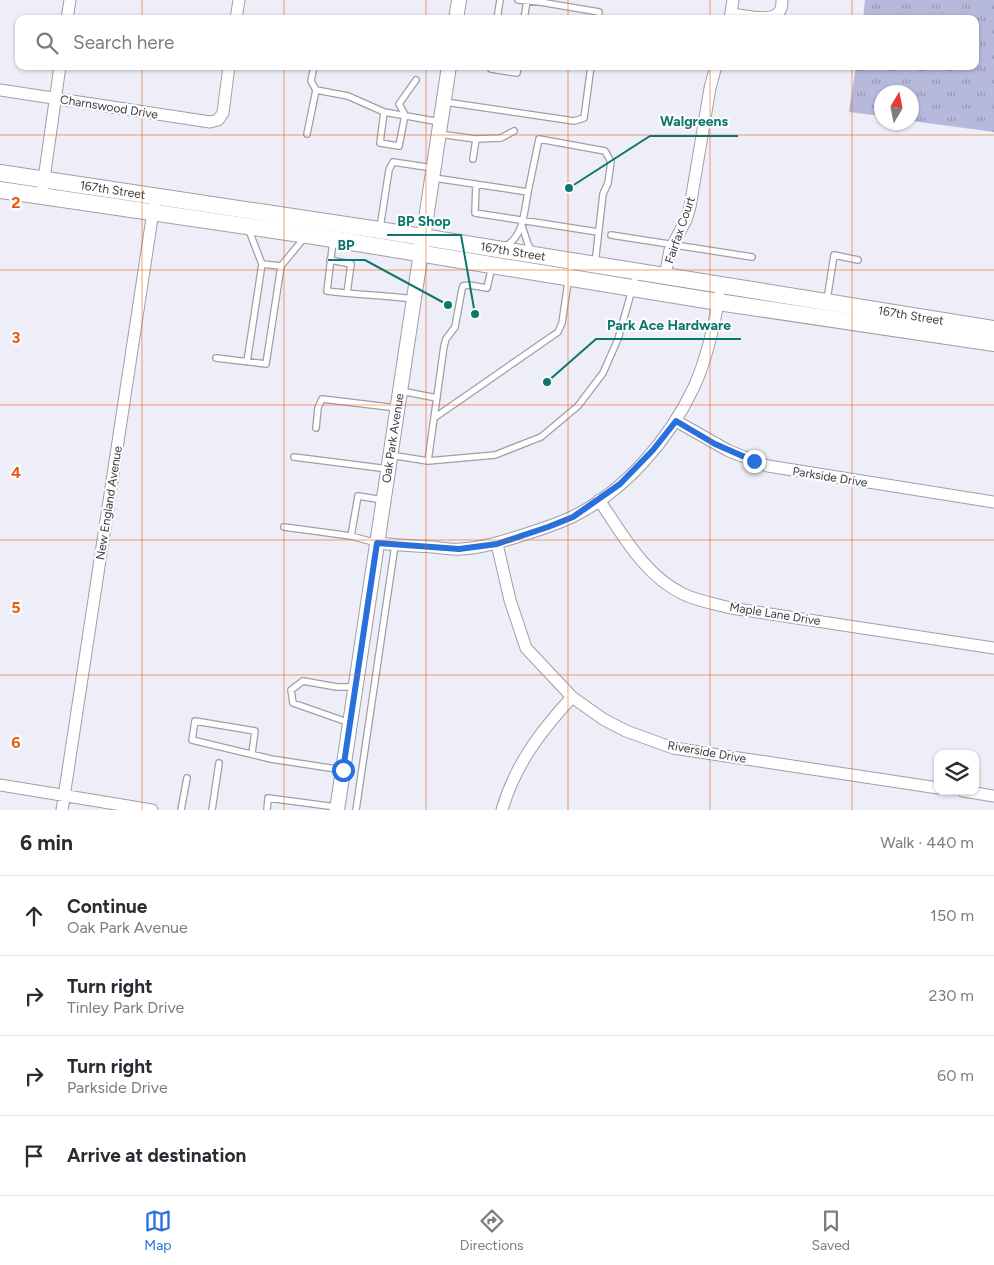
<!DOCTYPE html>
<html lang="en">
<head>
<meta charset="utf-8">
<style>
	:root { --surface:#fff; --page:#f2f2f3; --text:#2b2b33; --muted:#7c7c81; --line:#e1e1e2; --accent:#2870dc }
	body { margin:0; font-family:Figtree,sans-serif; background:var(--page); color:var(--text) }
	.controls { position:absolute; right:15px; bottom:15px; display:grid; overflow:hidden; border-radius:10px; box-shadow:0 1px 4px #0004 }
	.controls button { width:45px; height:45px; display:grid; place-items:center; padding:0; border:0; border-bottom:1px solid var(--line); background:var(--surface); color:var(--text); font:25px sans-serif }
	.compass { position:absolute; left:874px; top:85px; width:45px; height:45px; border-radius:50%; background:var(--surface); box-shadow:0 1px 4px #0004; rotate:10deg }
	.stop { position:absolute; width:15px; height:15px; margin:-11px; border:4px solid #2870dc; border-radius:50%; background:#fff }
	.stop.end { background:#2870dc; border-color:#fff; box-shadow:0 1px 5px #0008 }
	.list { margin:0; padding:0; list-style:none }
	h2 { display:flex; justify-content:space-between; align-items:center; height:65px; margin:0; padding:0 20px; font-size:21px }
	h2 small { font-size:16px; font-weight:400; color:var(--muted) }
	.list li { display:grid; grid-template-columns:32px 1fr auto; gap:15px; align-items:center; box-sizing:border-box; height:80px; padding:0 20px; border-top:1px solid var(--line) }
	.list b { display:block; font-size:19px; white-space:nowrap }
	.list p { margin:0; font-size:16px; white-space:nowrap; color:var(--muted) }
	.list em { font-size:16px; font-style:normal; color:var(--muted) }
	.icon { flex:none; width:28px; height:28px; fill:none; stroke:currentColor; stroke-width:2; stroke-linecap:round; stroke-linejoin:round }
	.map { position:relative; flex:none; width:994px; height:810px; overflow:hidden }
	.search { position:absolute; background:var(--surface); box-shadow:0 1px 4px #0004; left:15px; right:15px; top:15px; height:55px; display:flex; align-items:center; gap:12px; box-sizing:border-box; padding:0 18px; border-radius:10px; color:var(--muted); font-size:19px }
	.sheet { height:385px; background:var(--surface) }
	nav { display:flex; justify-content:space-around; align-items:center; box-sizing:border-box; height:70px; border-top:1px solid var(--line); background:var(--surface); font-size:14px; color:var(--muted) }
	nav a { display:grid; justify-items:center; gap:2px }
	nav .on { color:var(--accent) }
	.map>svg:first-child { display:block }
	.grass { fill:url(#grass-tufts) }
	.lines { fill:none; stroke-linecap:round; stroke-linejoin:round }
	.service-casing { stroke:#9e9fa8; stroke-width:8 }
	.minor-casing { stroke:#9e9fa8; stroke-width:13 }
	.tertiary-casing { stroke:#9e9fa8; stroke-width:16 }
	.secondary-casing { stroke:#9e9fa8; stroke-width:18 }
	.service { stroke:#fff; stroke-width:5.5 }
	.minor { stroke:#fff; stroke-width:11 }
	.tertiary { stroke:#fff; stroke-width:14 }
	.secondary { stroke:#fff; stroke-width:16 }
	.route { stroke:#2870dc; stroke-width:6 }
	.grid { fill:none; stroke:#e8590c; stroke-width:1; stroke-opacity:0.55 }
	.labels { text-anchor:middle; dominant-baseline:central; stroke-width:4.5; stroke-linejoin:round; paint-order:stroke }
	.street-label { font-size:12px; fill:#3b3c3f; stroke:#fbfcfe }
	.grid-label { font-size:16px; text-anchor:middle; font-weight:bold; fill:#e8590c; stroke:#fbfcfe; stroke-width:4.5; stroke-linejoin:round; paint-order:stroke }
	.leader { fill:none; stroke:#0f766e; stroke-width:2 }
	.callout-dot { fill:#0f766e; stroke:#fbfcfe; stroke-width:2 }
	.callout-label { font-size:14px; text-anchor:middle; font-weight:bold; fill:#0f766e; stroke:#fbfcfe; stroke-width:4.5; stroke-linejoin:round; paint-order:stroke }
</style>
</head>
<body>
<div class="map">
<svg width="994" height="810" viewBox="0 0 994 810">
	<defs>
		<pattern id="grass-tufts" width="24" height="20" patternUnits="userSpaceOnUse" patternTransform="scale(1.25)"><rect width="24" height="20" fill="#b7b9dc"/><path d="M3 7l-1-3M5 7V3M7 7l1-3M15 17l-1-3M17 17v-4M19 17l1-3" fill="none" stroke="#9698b4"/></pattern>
	</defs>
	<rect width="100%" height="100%" fill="#edeef7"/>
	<path class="grass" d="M 865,0 L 994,0 L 994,132 L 912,121 L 912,92 L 882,92 L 881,116 L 849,112 L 856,66 L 975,66 L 975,19 L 863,19 Z"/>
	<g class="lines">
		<g class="service-casing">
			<path id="service" d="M 518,0 L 540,2 L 599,12 L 598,19
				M 497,19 L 500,0
				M 524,19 L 527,1
				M 314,66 L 311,81 L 316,90
				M 491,66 L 491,69 L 517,73 L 518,66
				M 416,80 L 399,104 L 405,115 L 399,146 L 380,143 L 384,112 L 440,122
				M 445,102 L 574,121 L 584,118 L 591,66
				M 307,134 L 316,90 L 348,96 L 384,112
				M 439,134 L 476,139 L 473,159
				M 476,139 L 501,138 L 514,131
				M 434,178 L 528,192 C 524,212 524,235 506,246
				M 476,184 L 475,213 L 598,232
				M 528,192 L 539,139 L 605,151 L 611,162 L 608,183 L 603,194 L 595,264
				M 522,226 L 528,244 L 532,251
				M 380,228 L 389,170 L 393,162 L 433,168
				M 611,235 L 752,257
				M 333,241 L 327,291 C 355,295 384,295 413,299
				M 330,260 L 351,264 L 347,293
				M 262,264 L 281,266
				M 827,300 L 834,255 L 858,260
				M 216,358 L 266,364 L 281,266 L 305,237
				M 247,362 L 262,264 L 248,228
				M 401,391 L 437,398
				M 434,418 L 444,346 L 446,339 L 455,327 L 462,289 L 463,286 L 469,285 L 487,288 L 492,266
				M 316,428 L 318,408 L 322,399 L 397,408
				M 390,455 L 428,461 L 434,418 L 558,332 L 562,323 L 571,262
				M 294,457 L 388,469
				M 428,461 L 495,455 L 541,437 L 578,406 L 603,373 L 618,339 L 637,272
				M 284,527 L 351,536 L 377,543
				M 351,536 L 358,496 L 383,500
				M 350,723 L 293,703 L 291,690 L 303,681 L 337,687 L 354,687
				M 252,753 L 255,731 L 195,721 L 192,740 L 271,759 L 343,770
				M 181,810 L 187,778
				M 212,810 L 219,763
				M 267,810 L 268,798 L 336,807
				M 356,810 L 395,545"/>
		</g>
		<g class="minor-casing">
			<path id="minor" d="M 731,14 C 742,15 772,23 779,12 C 782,9 782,4 782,0
				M 67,19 L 70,0
				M 236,19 L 239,0
				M 730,19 L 733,0
				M 0,90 L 210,122 L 218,120 L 223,113 L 229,66
				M 43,186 L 60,66
				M 665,276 L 670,250 L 686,220 L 690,207 L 710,88 L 716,66
				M 676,421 L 729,451 L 768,466 L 994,502
				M 599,500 C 623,535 644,575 683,594 C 698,601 715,604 731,608 L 994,648
				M 377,543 C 396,545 414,546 433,547 C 442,548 451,550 460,549 C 483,548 504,541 526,534 C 542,529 557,524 572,517 C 625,491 669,440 694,387 C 707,358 714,327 719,296
				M 497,544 L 510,600 L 526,648 L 572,697 L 603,719 L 626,731 L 673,748 L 938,788
				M 0,785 L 152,810
				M 963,791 L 994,796
				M 62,810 L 154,205
				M 502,810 C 515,765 540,732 572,697"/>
		</g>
		<g class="tertiary-casing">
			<g id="tertiary">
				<path d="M 456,19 L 459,0"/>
				<path id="s1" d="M 337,810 L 449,66"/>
			</g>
		</g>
		<g class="secondary-casing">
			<g id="secondary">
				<path id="s2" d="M 0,173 L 379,230 L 994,329"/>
				<path d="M 0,190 L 314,236 L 718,302 L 994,343"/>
			</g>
		</g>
		<use href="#service" class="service"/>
		<use href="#minor" class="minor"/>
		<use href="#tertiary" class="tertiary"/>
		<use href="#secondary" class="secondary"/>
	</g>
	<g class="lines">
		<path class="route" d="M 343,770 L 377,543 L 459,549 L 497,544 L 548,527 L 573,517 L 620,484 L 653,450 L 676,421 L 715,444 L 754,461"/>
	</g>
	<path class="grid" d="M 142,0 L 142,19M 284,0 L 284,19M 426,0 L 426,19M 568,0 L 568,19M 710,0 L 710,19M 852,0 L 852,19M 142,66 L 142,810M 284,66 L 284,810M 426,66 L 426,810M 568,66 L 568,810M 710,66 L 710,810M 852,66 L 852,810M 0,135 L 994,135M 0,270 L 994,270M 0,405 L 994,405M 0,540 L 994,540M 0,675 L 994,675"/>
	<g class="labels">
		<g class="street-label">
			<text transform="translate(109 107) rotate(9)">Charnswood Drive</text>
			<text stroke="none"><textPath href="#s2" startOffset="114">167th Street</textPath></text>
			<text transform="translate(680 230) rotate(-71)">Fairfax Court</text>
			<text stroke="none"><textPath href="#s2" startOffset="519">167th Street</textPath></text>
			<text stroke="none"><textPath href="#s2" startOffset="922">167th Street</textPath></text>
			<text stroke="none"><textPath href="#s1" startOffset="376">Oak Park Avenue</textPath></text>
			<text transform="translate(830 477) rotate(9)">Parkside Drive</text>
			<text transform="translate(109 503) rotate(-81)">New England Avenue</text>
			<text transform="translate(775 614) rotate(9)">Maple Lane Drive</text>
			<text transform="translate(707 752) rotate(10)">Riverside Drive</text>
		</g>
	</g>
	<g class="grid-label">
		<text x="16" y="208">2</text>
		<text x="16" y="343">3</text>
		<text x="16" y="478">4</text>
		<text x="16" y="613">5</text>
		<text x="16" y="748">6</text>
	</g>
	<path class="leader" d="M569 188L650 136H738M475 314L461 235H387M448 305L365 260H328M547 382L596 339H741"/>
	<g class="callout-dot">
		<circle cx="569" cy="188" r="5"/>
		<circle cx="475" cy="314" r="5"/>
		<circle cx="448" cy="305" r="5"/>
		<circle cx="547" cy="382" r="5"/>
	</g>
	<g class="callout-label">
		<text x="694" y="126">Walgreens</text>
		<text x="424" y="226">BP Shop</text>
		<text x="346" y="250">BP</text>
		<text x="669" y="330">Park Ace Hardware</text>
	</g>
</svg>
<div class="controls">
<button><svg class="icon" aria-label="layers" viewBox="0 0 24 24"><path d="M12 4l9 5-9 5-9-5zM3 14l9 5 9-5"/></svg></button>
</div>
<svg class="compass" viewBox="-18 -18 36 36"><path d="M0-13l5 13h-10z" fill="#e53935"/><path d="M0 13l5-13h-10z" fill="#7c7c81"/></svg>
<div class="stop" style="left:343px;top:770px"></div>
<div class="stop end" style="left:754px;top:461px"></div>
<div class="search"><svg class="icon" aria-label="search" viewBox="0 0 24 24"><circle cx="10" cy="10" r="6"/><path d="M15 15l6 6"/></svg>Search here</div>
</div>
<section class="sheet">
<h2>6 min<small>Walk · 440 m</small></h2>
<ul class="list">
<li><svg class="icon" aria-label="ahead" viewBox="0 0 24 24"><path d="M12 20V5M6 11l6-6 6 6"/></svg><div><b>Continue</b><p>Oak Park Avenue</p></div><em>150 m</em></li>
<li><svg class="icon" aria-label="right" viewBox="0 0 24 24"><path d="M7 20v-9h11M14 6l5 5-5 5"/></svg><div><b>Turn right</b><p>Tinley Park Drive</p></div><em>230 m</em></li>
<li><svg class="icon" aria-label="right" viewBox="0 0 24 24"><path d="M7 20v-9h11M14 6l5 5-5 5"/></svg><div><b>Turn right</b><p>Parkside Drive</p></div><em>60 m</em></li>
<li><svg class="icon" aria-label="arrive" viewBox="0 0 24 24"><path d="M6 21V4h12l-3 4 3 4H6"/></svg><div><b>Arrive at destination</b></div></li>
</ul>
</section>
<nav>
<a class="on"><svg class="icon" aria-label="map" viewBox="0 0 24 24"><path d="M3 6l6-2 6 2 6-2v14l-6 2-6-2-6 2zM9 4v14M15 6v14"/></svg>Map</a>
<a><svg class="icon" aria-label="directions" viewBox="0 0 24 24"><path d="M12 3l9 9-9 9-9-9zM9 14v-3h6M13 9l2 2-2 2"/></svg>Directions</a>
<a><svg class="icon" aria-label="saved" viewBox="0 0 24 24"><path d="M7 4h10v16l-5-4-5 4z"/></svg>Saved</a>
</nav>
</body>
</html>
